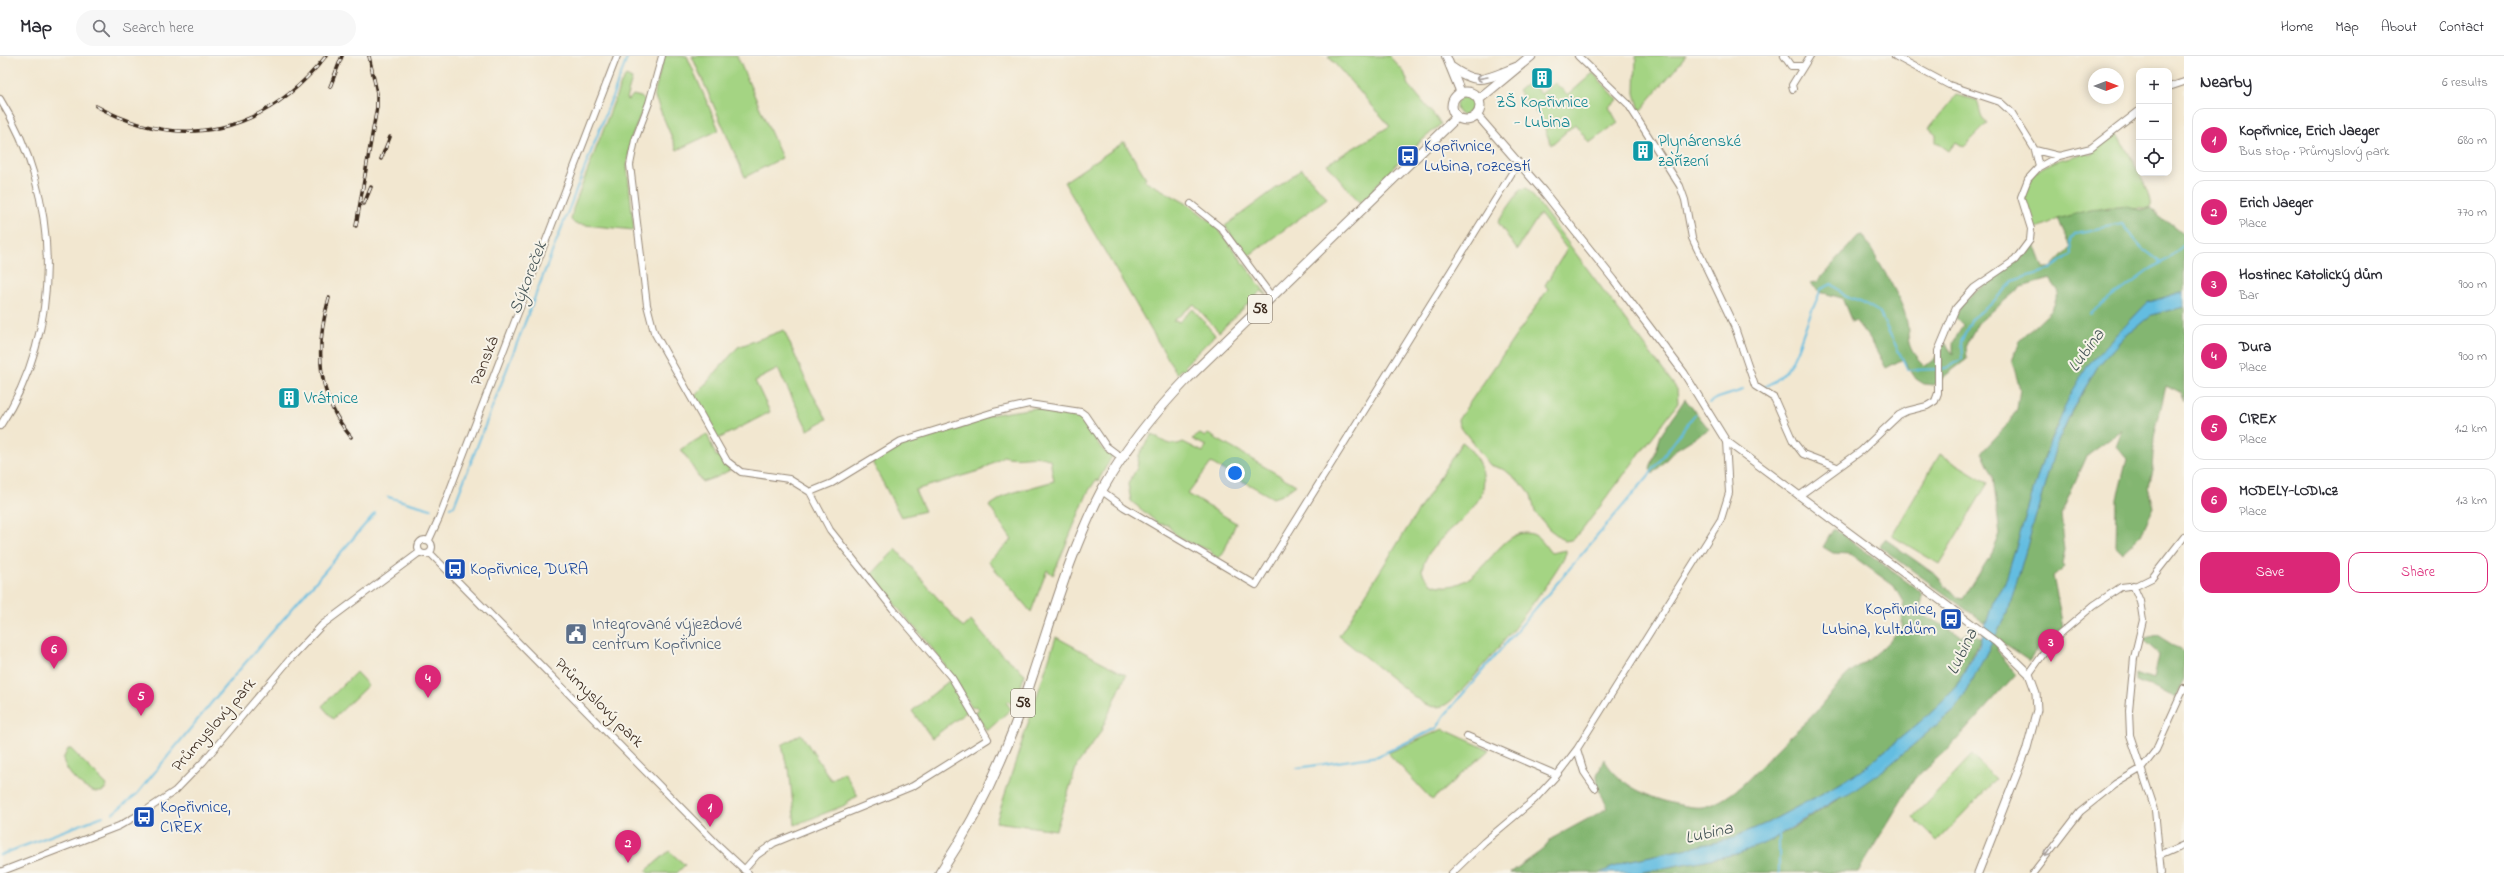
<!DOCTYPE html>
<html lang="en">
<head>
<meta charset="utf-8">
<style>
	:root { --surface:#fff; --page:#f7f7f7; --text:#2b2b33; --muted:#7c7c81; --line:#e1e1e2; --accent:#db2777 }
	body { margin:0; font-family:"Indie Flower",sans-serif; background:var(--page); color:var(--text) }
	.controls { position:absolute; right:12px; top:12px; display:grid; overflow:hidden; border-radius:8px; box-shadow:0 2px 10px #0003 }
	.controls button { width:36px; height:36px; display:grid; place-items:center; padding:0; border:0; border-bottom:1px solid var(--line); background:var(--surface); color:var(--text); font:20px sans-serif }
	.compass { position:absolute; left:2088px; top:12px; width:36px; height:36px; border-radius:50%; background:var(--surface); box-shadow:0 2px 10px #0003; rotate:90deg }
	.you { position:absolute; left:1235px; top:417px; width:14px; height:14px; margin:-10px; border:3px solid #fff; border-radius:50%; background:#1a73e8; box-shadow:0 0 0 6px #1a73e833 }
	.badge { display:grid; place-items:center; width:26px; height:26px; border-radius:50%; background:var(--accent); color:#fff; font-size:13px; font-weight:700 }
	.pin { position:absolute; translate:-50% -33px; filter:drop-shadow(0 1px 2px #0008) }
	.pin::after { content:''; position:absolute; top:21px; width:14px; height:12px; background:inherit; clip-path:polygon(0 0,100% 0,50% 100%) }
	.list { margin:0; padding:0; list-style:none }
	h2 { display:flex; justify-content:space-between; align-items:center; height:52px; margin:0; padding:0 16px; font-size:17px }
	h2 small { font-size:13px; font-weight:400; color:var(--muted) }
	.list li { display:grid; grid-template-columns:26px 1fr auto; gap:12px; align-items:center; box-sizing:border-box; height:64px; margin:0 8px 8px; padding:0 8px; border:1px solid var(--line); border-radius:12px }
	.list b { display:block; font-size:15px; white-space:nowrap }
	.list p { margin:0; font-size:13px; white-space:nowrap; color:var(--muted) }
	.list em { font-size:13px; font-style:normal; color:var(--muted) }
	.actions { display:flex; gap:8px; padding:12px 16px }
	.actions a { flex:1; padding:9px 0; border:1px solid var(--accent); border-radius:12px; text-align:center; font-size:14px; color:var(--accent) }
	.actions .main { background:var(--accent); color:#fff }
	.icon { flex:none; width:22px; height:22px; fill:none; stroke:currentColor; stroke-width:2; stroke-linecap:round; stroke-linejoin:round }
	.map { position:relative; flex:none; width:2184px; height:817px; overflow:hidden }
	header { display:flex; align-items:center; gap:24px; box-sizing:border-box; height:56px; padding:0 20px; background:var(--surface); border-bottom:1px solid var(--line) }
	header strong { font-size:19px }
	nav { display:flex; gap:22px; margin-inline-start:auto; font-size:14px }
	.search { width:280px; height:36px; background:var(--page); display:flex; align-items:center; gap:10px; box-sizing:border-box; padding:0 14px; border-radius:22px; color:var(--muted); font-size:15px }
	main { display:flex }
	aside { flex:1; background:var(--surface) }
	.map>svg:first-child { display:block }
	.green { fill:#a4d483; stroke:#707f50 }
	.forest { fill:#83b671; stroke:#5f7048 }
	.water { fill:#64bde1; stroke:#507480 }
	.lines { fill:none; stroke-linecap:round; stroke-linejoin:round }
	.stream { stroke:#64bde1; stroke-width:2 }
	.minor-casing { stroke:#968877; stroke-width:8 }
	.tertiary-casing { stroke:#968877; stroke-width:9 }
	.secondary-casing { stroke:#968877; stroke-width:10 }
	.primary-casing { stroke:#968877; stroke-width:11 }
	.minor { stroke:#fff; stroke-width:6 }
	.tertiary { stroke:#fff; stroke-width:7 }
	.secondary { stroke:#fff; stroke-width:8 }
	.primary { stroke:#fff; stroke-width:9 }
	.rail-casing { stroke:#3b2a1e; stroke-width:3.5 }
	.rail { stroke:#f7f3e8; stroke-width:2; stroke-dasharray:6; stroke-linecap:butt }
	.oneway { stroke:#a79f9a }
	.labels { text-anchor:middle; dominant-baseline:central; stroke-width:4; stroke-linejoin:round; paint-order:stroke }
	.shield { fill:#f7f3e8; stroke:#73665b; stroke-width:1 }
	.shield-label { font-size:16px; font-weight:bold; fill:#3b2a1e }
	.culture-label { font-size:17px; fill:#0d838f; stroke:#f7f3e8; text-anchor:start }
	.transit-label { font-size:17px; fill:#164399; stroke:#f7f3e8; text-anchor:start }
	.street-label { font-size:17px; fill:#3b2a1e; stroke:#f7f3e8 }
	.service-label { font-size:17px; fill:#4e5e75; stroke:#f7f3e8; text-anchor:start }
	.water-label { font-size:18px; font-style:italic; fill:#475658; stroke:#f7f3e8 }
</style>
</head>
<body>
<header>
<strong>Map</strong>
<div class="search"><svg class="icon" aria-label="search" viewBox="0 0 24 24"><circle cx="10" cy="10" r="6"/><path d="M15 15l6 6"/></svg>Search here</div>
<nav><a>Home</a><a>Map</a><a>About</a><a>Contact</a></nav>
</header>
<main>
<div class="map">
<svg width="2184" height="817" viewBox="0 0 2184 817">
	<rect width="100%" height="100%" fill="#f7f3e8"/>
	<filter id="ink" filterUnits="userSpaceOnUse"><feTurbulence type="fractalNoise" baseFrequency=".025" numOctaves="2"/><feDisplacementMap in="SourceGraphic" scale="8" xChannelSelector="R" yChannelSelector="G"/><feConvolveMatrix kernelMatrix="1 2 1 2 8 2 1 2 1" color-interpolation-filters="sRGB"/></filter>
	<filter id="wash" filterUnits="userSpaceOnUse"><feTurbulence type="fractalNoise" baseFrequency=".012" numOctaves="4" result="noise"/><feDisplacementMap in="SourceGraphic" scale="16" xChannelSelector="R" yChannelSelector="G"/><feGaussianBlur stdDeviation="0.9" result="paint"/><feColorMatrix in="noise" values="0 0 0 0 0 0 0 0 0 0 0 0 0 0 0 0 0 1.4 0 .05"/><feComposite in="paint" operator="in"/></filter>
	<g filter="url(#wash)">
		<rect width="100%" height="100%" fill="#f2e7d0"/>
		<path class="green" d="M 664,0 L 687,0 L 719,74 L 677,94 L 654,39 Z
			M 692,0 L 737,0 L 782,102 L 745,121 Z
			M 1328,0 L 1389,0 L 1404,16 L 1409,29 L 1441,68 L 1406,98 L 1374,132 L 1376,134 L 1373,136 L 1372,135 L 1360,147 L 1327,108 L 1390,70 Z
			M 1636,0 L 1686,0 L 1640,55 L 1635,37 Z
			M 1593,17 L 1618,44 L 1609,51 L 1618,67 L 1589,87 L 1575,68 L 1551,89 L 1541,63 L 1518,35 L 1530,25 L 1541,38 L 1555,27 L 1568,39 Z
			M 626,20 L 632,23 L 626,43 L 629,44 L 633,39 L 641,41 L 646,46 L 632,80 L 627,110 L 634,174 L 575,168 L 571,164 L 573,153 L 621,27 Z
			M 1956,39 L 1977,44 L 1982,62 L 1987,68 L 1964,91 L 1956,86 L 1949,95 L 1936,86 L 1936,78 L 1929,72 Z
			M1456 50a10 10 0 1 1 20 0a10 10 0 1 1-20 0Z
			M 2115,79 L 2119,80 C 2126,94 2154,139 2150,152 L 2108,151 L 2058,163 L 2036,173 L 2033,172 C 2030,161 2023,147 2025,135 C 2029,108 2066,102 2087,97 L 2089,99 L 2092,98 L 2093,93 Z
			M 1124,86 L 1146,122 L 1144,124 L 1191,150 L 1216,170 L 1267,239 L 1261,235 L 1219,276 L 1194,248 L 1173,265 L 1179,266 L 1193,253 L 1215,279 L 1184,310 L 1189,315 L 1186,317 L 1181,313 L 1177,318 L 1064,126 Z
			M 1302,113 L 1327,142 L 1247,201 L 1225,170 Z
			M 1527,132 L 1677,333 L 1678,347 L 1580,477 L 1571,484 L 1565,485 L 1549,473 L 1535,456 L 1531,439 L 1525,431 L 1505,414 L 1490,409 L 1459,369 L 1458,364 L 1466,352 L 1548,233 L 1545,229 L 1567,193 L 1540,158 L 1517,194 L 1498,166 L 1521,133 Z
			M 784,274 L 809,332 L 827,363 L 808,374 L 778,313 L 755,325 L 770,356 L 716,384 L 695,340 L 738,291 Z
			M 1035,352 L 1080,361 L 1102,393 L 1112,400 L 1098,425 L 1096,424 L 1088,436 L 1053,519 L 1047,514 L 1031,556 L 988,505 L 1012,484 L 989,450 L 1008,438 L 1054,425 L 1050,404 C 1036,396 1020,405 1003,400 L 982,414 L 915,434 L 925,455 L 901,461 L 871,404 L 900,389 L 963,371 L 989,359 Z
			M 707,378 L 716,400 L 720,400 L 730,414 L 717,421 L 702,426 L 681,393 Z
			M 1152,378 C 1162,385 1171,392 1183,386 L 1203,396 L 1206,390 L 1192,383 L 1200,378 L 1205,381 L 1208,378 L 1296,429 L 1282,439 L 1273,442 L 1211,407 L 1188,438 L 1236,467 L 1223,498 L 1218,502 C 1213,500 1212,496 1209,494 C 1196,489 1174,483 1169,469 L 1159,468 L 1131,445 L 1128,428 L 1137,412 L 1139,399 Z
			M 1462,386 C 1469,390 1473,397 1477,404 C 1507,453 1427,474 1422,515 C 1425,523 1431,529 1440,530 C 1481,535 1497,476 1526,477 C 1539,477 1544,489 1551,497 L 1566,494 L 1566,497 C 1557,520 1464,640 1445,649 C 1436,653 1429,650 1421,646 L 1339,580 Z
			M 1940,398 L 1988,427 L 1939,508 L 1892,480 Z
			M 896,493 L 963,572 L 971,565 L 992,589 L 1025,618 L 1014,650 L 1008,645 L 1006,646 L 1011,653 L 987,675 L 975,657 L 979,653 L 976,650 L 972,652 C 945,602 907,563 870,520 Z
			M 1056,581 L 1126,619 L 1100,677 L 1077,709 L 1056,774 L 996,766 Z
			M 356,616 L 368,629 L 333,663 L 322,650 Z
			M 950,624 L 969,654 L 932,682 L 912,655 Z
			M 1443,673 L 1489,694 L 1432,744 L 1388,697 Z
			M 801,678 L 831,724 L 844,716 L 858,740 L 846,746 L 848,748 L 795,769 L 789,712 L 787,712 L 782,689 Z
			M 68,693 L 71,693 L 107,729 L 104,735 C 90,742 65,717 63,703 Z
			M 1972,699 L 1996,723 L 1937,785 L 1913,761 Z
			M 669,795 L 685,809 L 677,817 L 648,817 L 646,815 Z"/>
		<path class="forest" d="M 2128,150 L 2141,154 L 2150,152 L 2181,177 L 2184,175 L 2184,235 L 2147,247 L 2088,309 L 2057,368 L 2043,403 L 2005,527 L 1993,546 L 1986,568 L 1879,490 L 1885,483 L 1936,519 L 1957,542 L 1963,543 L 1992,497 L 2000,479 L 1993,420 L 1982,396 L 2008,368 L 2017,353 L 2020,333 L 2012,305 L 2020,285 L 2052,254 L 2059,236 L 2050,223 L 2021,231 L 1978,267 L 1966,289 L 1967,303 L 1933,329 L 1924,328 L 1916,323 L 1903,303 L 1886,312 L 1872,286 L 1855,264 L 1852,266 L 1842,242 L 1820,236 L 1810,227 L 1817,226 L 1858,180 L 1863,179 C 1876,203 1895,230 1904,255 C 1913,281 1900,287 1925,310 L 1933,305 L 1945,287 L 1953,298 L 1953,287 L 1963,269 L 1955,261 L 1963,246 L 2023,200 L 2033,183 L 2044,212 L 2051,212 L 2071,191 L 2058,163 L 2090,154 Z
			M 2184,251 L 2184,346 L 2180,337 L 2166,330 L 2154,381 L 2152,414 L 2148,430 L 2154,452 L 2141,479 L 2122,497 L 2116,491 L 2117,443 L 2127,403 L 2116,390 L 2122,374 L 2087,400 L 2061,458 L 2065,494 L 2062,507 L 2064,511 L 2053,520 L 2063,571 L 2057,577 L 2048,579 L 2029,605 L 2001,586 L 1997,594 L 2016,618 L 1952,689 L 1915,722 L 1858,816 L 1637,817 L 1737,798 L 1782,779 L 1885,713 L 1954,654 L 1964,640 L 2008,556 L 2056,390 L 2072,355 L 2098,310 L 2122,283 L 2151,259 Z
			M 1685,343 L 1709,373 L 1675,394 L 1653,418 L 1650,413 L 1661,379 Z
			M 1834,472 L 1922,537 L 1922,557 L 1961,580 L 1968,575 L 1981,583 L 1954,634 L 1920,666 L 1860,715 L 1823,737 L 1767,767 L 1727,784 L 1627,805 L 1600,817 L 1510,817 L 1541,795 L 1551,783 L 1608,752 L 1598,732 L 1597,719 L 1604,703 C 1613,720 1632,733 1650,740 C 1660,745 1692,753 1703,751 C 1735,744 1758,712 1780,690 C 1789,680 1800,672 1809,663 C 1822,651 1832,635 1844,622 C 1852,613 1862,609 1871,602 C 1882,593 1893,581 1903,570 L 1901,566 L 1904,548 L 1894,530 L 1850,498 L 1833,497 L 1823,491 Z
			M 2157,579 L 2184,596 L 2184,623 L 2175,641 L 2136,625 L 2136,617 L 2154,623 L 2159,598 L 2142,583 Z"/>
		<path class="water" d="M 2184,235 L 2184,251 L 2151,259 L 2122,283 L 2098,310 L 2072,354 L 2056,390 L 2008,556 L 1964,640 L 1954,654 L 1885,713 L 1849,738 L 1835,744 L 1772,784 L 1737,798 L 1637,817 L 1600,817 L 1627,805 L 1727,784 L 1767,767 L 1823,737 L 1860,715 L 1920,666 L 1954,634 L 1979,590 L 1993,546 L 2005,527 L 2043,403 L 2069,341 L 2088,309 L 2147,247 Z"/>
		<g class="lines">
			<path class="stream" d="M 2090,258 L 2152,212 L 2162,207
				M 1763,331 C 1791,323 1799,288 1808,264 C 1812,254 1817,244 1821,233 L 1832,228 L 1845,240 L 1859,244 L 1879,256 L 1908,314 L 1946,313 L 1962,303 L 1961,286 L 1972,262 L 1990,249 L 2013,225 L 2049,214 L 2072,198 L 2071,184 L 2075,177 L 2122,168 L 2142,192 L 2162,207 L 2184,189
				M 1709,347 L 1715,343 L 1743,334
				M 388,441 L 431,453
				M 450,451 L 454,450 L 628,0
				M 1297,712 L 1378,700 L 1437,672 L 1444,660 L 1650,418 L 1695,358
				M 113,757 L 137,738 L 221,635 L 375,457
				M 0,799 L 103,760
				M 1779,817 L 1779,778"/>
		</g>
	</g>
	<g filter="url(#ink)">
		<g class="lines">
			<g class="minor-casing">
				<path id="minor" d="M 662,0 L 649,47 L 635,84 L 630,109 L 647,249 L 654,276 L 727,405 L 741,416 L 789,423 L 810,436 L 830,474 L 893,553 L 952,622 L 988,683 L 913,730 L 774,787 L 757,799 L 744,814
					M 1578,0 L 1628,48 L 1680,130 L 1685,144 L 1692,182 L 1735,272 L 1755,330 L 1774,342 L 1793,385 L 1803,398 L 1837,411
					M 1784,0 L 1791,10 L 1803,10
					M 1895,0 L 1949,29 L 2000,46 L 2012,57 L 2035,94 L 2059,100
					M 2169,31 L 2184,26
					M 1793,33 L 1792,29 L 1810,0
					M 0,43 C 61,140 64,274 0,370
					M 2035,94 L 2039,111
					M 1191,148 L 1221,172 L 1272,241
					M 1102,435 L 1124,451 L 1256,529 L 1518,107
					M 810,436 L 832,427 L 901,385 L 994,356 L 1029,348 L 1081,356 L 1085,359 L 1106,390 L 1122,402
					M 1799,440 L 1861,395 L 1899,359 L 1907,355 L 1927,350 L 1935,345 L 1938,337 L 1938,295 L 1956,252 L 1974,232 L 2015,204 L 2030,184 L 2031,173 L 2021,141 L 2028,123 L 2039,111 L 2059,100 L 2091,92 L 2139,55
					M418 491a7 7 0 1 1 14 0a7 7 0 1 1-14 0Z
					M 429,484 L 439,462 L 617,0
					M 430,497 L 717,788 L 748,817
					M 2133,529 L 2140,545 L 2143,564 L 2134,602 L 2129,654 L 2130,679 L 2155,754 L 2161,817
					M 2029,618 L 2053,584 L 2094,549 L 2121,531 L 2138,529 L 2152,522 L 2184,481
					M 1467,680 L 1557,719
					M 1577,693 L 1584,716 L 1595,732
					M 2159,800 L 2184,789
					M 0,816 L 119,770 L 142,757 L 175,735 L 203,706 L 290,603 L 322,569 L 420,496
					M 1452,817 L 1484,786 L 1534,744 L 1557,719 L 1577,693 L 1721,463 L 1729,437 L 1726,385
					M 2033,817 L 2080,756 L 2115,728 L 2142,712 L 2156,694 L 2184,632"/>
			</g>
			<g class="tertiary-casing">
				<path id="tertiary" d="M 1477,59 L 1543,135 L 1614,224 L 1684,317 L 1726,385 L 1996,586 L 2029,618 L 2036,637 L 2037,654 L 2027,692 L 1978,817"/>
			</g>
			<g class="secondary-casing">
				<path id="secondary" d="M 1446,0 L 1461,37
					M 1450,10 C 1479,31 1485,23 1516,11"/>
			</g>
			<g class="primary-casing">
				<path id="primary" d="M1452 50a14 14 0 1 1 28 0a14 14 0 1 1-28 0Z
					M 1479,43 L 1531,0
					M 940,817 C 980,757 1010,690 1032,621 C 1053,558 1071,493 1102,434 C 1125,393 1155,356 1188,322 L 1457,61"/>
			</g>
			<use href="#minor" class="minor"/>
			<use href="#tertiary" class="tertiary"/>
			<use href="#secondary" class="secondary"/>
			<use href="#primary" class="primary"/>
			<g class="rail-casing">
				<path id="rail" d="M 330,31 L 342,0
					M 96,50 C 183,97 265,77 326,0
					M 381,103 L 390,81
					M 364,148 L 371,131
					M 356,170 L 377,51 L 377,37 L 369,0
					M 329,242 C 315,292 316,339 351,381"/>
			</g>
			<use href="#rail" class="rail"/>
		</g>
		<defs><path id="oneway-shaft" d="M-6 0H5M1.5-3L5.5 0L1.5 3" fill="none" stroke-width="1.6" stroke-linecap="round" stroke-linejoin="round"/></defs>
		<g class="oneway">
			<use href="#oneway-shaft" transform="translate(1482 22) rotate(170)"/>
			<use href="#oneway-shaft" transform="translate(2048 796) rotate(127)"/>
		</g>
	</g>
	<defs>
		<g id="building-square" transform="scale(1.15)"><rect x="-9" y="-9" width="18" height="18" rx="4" fill="#0f9aa8" stroke="#f7f3e8"/><path d="M-4-6H4V6H1V3H-1V6H-4ZM-2.5-4.3h1.7v1.8h-1.7ZM.8-4.3h1.7v1.8H.8ZM-2.5-1h1.7V.8h-1.7ZM.8-1h1.7V.8H.8Z" fill="#fff"/></g>
		<g id="bus-square" transform="scale(1.15)"><rect x="-9" y="-9" width="18" height="18" rx="4" fill="#1a4fb4" stroke="#f7f3e8"/><path d="M-5-6H5V4H4V6H2V4H-2V6H-4V4H-5ZM-3.5-4V0h7V-4ZM-3.5 1.2v1.5H-2V1.2ZM2 1.2v1.5H3.5V1.2Z" fill="#fff"/></g>
		<g id="civic-square" transform="scale(1.15)"><rect x="-9" y="-9" width="18" height="18" rx="4" fill="#5c6f8a" stroke="#f7f3e8"/><path d="M-.6-6.5H3V-4.5H.6V-3L4-1V1h2V6H-6V1h2V-1L-.6-3ZM-1.2 2.5V6h2.4V2.5Z" fill="#fff"/></g>
	</defs>
	<g fill-rule="evenodd">
		<use href="#building-square" x="1542" y="22"/>
		<use href="#building-square" x="1643" y="95"/>
		<use href="#bus-square" x="1408" y="100"/>
		<use href="#building-square" x="289" y="342"/>
		<use href="#bus-square" x="455" y="513"/>
		<use href="#bus-square" x="1951" y="563"/>
		<use href="#civic-square" x="576" y="578"/>
		<use href="#bus-square" x="144" y="761"/>
	</g>
	<g class="labels">
		<g class="shield">
			<rect x="1248" y="239" width="24" height="28" rx="3"/>
			<rect x="1011" y="633" width="24" height="28" rx="3"/>
		</g>
		<g class="shield-label">
			<text x="1260" y="253">58</text>
			<text x="1023" y="647">58</text>
		</g>
		<g class="culture-label">
			<text x="1542" y="46" text-anchor="middle">ZŠ Kopřivnice<tspan x="1542" dy="20">- Lubina</tspan></text>
			<text x="1658" y="85">Plynárenské<tspan x="1658" dy="20">zařízení</tspan></text>
			<text x="304" y="342">Vrátnice</text>
		</g>
		<g class="transit-label">
			<text x="1424" y="90">Kopřivnice,<tspan x="1424" dy="20">Lubina, rozcestí</tspan></text>
			<text x="470" y="513">Kopřivnice, DURA</text>
			<text x="1936" y="553" text-anchor="end">Kopřivnice,<tspan x="1936" dy="20">Lubina, kult.dům</tspan></text>
			<text x="160" y="751">Kopřivnice,<tspan x="160" dy="20">CIREX</tspan></text>
		</g>
		<g class="street-label">
			<text transform="translate(485 305) rotate(-69)">Panská</text>
			<text transform="translate(599 647) rotate(45)">Průmyslový park</text>
			<text transform="translate(214 669) rotate(-49)">Průmyslový park</text>
		</g>
		<g class="service-label">
			<text x="592" y="568">Integrované výjezdové<tspan x="592" dy="20">centrum Kopřivnice</tspan></text>
		</g>
		<g class="water-label">
			<text transform="translate(529 222) rotate(-69)">Sýkoreček</text>
			<text transform="translate(2087 295) rotate(-53)">Lubina</text>
			<text transform="translate(1963 596) rotate(-64)">Lubina</text>
			<text transform="translate(1709 778) rotate(-13)">Lubina</text>
		</g>
	</g>
</svg>
<div class="controls">
<button>+</button>
<button>−</button>
<button><svg class="icon" aria-label="locate" viewBox="0 0 24 24"><circle cx="12" cy="12" r="6"/><path d="M12 2v4M12 18v4M2 12h4M18 12h4"/></svg></button>
</div>
<svg class="compass" viewBox="-18 -18 36 36"><path d="M0-13l5 13h-10z" fill="#e53935"/><path d="M0 13l5-13h-10z" fill="#7c7c81"/></svg>
<div class="you"></div>
<div class="pin badge" style="left:710px;top:771px">1</div>
<div class="pin badge" style="left:628px;top:807px">2</div>
<div class="pin badge" style="left:2051px;top:606px">3</div>
<div class="pin badge" style="left:428px;top:642px">4</div>
<div class="pin badge" style="left:141px;top:660px">5</div>
<div class="pin badge" style="left:54px;top:613px">6</div>
</div>
<aside>
<h2>Nearby<small>6 results</small></h2>
<ul class="list">
<li><span class="badge">1</span><div><b>Kopřivnice, Erich Jaeger</b><p>Bus stop · Průmyslový park</p></div><em>680 m</em></li>
<li><span class="badge">2</span><div><b>Erich Jaeger</b><p>Place</p></div><em>770 m</em></li>
<li><span class="badge">3</span><div><b>Hostinec Katolický dům</b><p>Bar</p></div><em>900 m</em></li>
<li><span class="badge">4</span><div><b>Dura</b><p>Place</p></div><em>900 m</em></li>
<li><span class="badge">5</span><div><b>CIREX</b><p>Place</p></div><em>1.2 km</em></li>
<li><span class="badge">6</span><div><b>MODELY-LODI.cz</b><p>Place</p></div><em>1.3 km</em></li>
</ul>
<div class="actions"><a class="main">Save</a><a>Share</a></div>
</aside>
</main>
</body>
</html>
